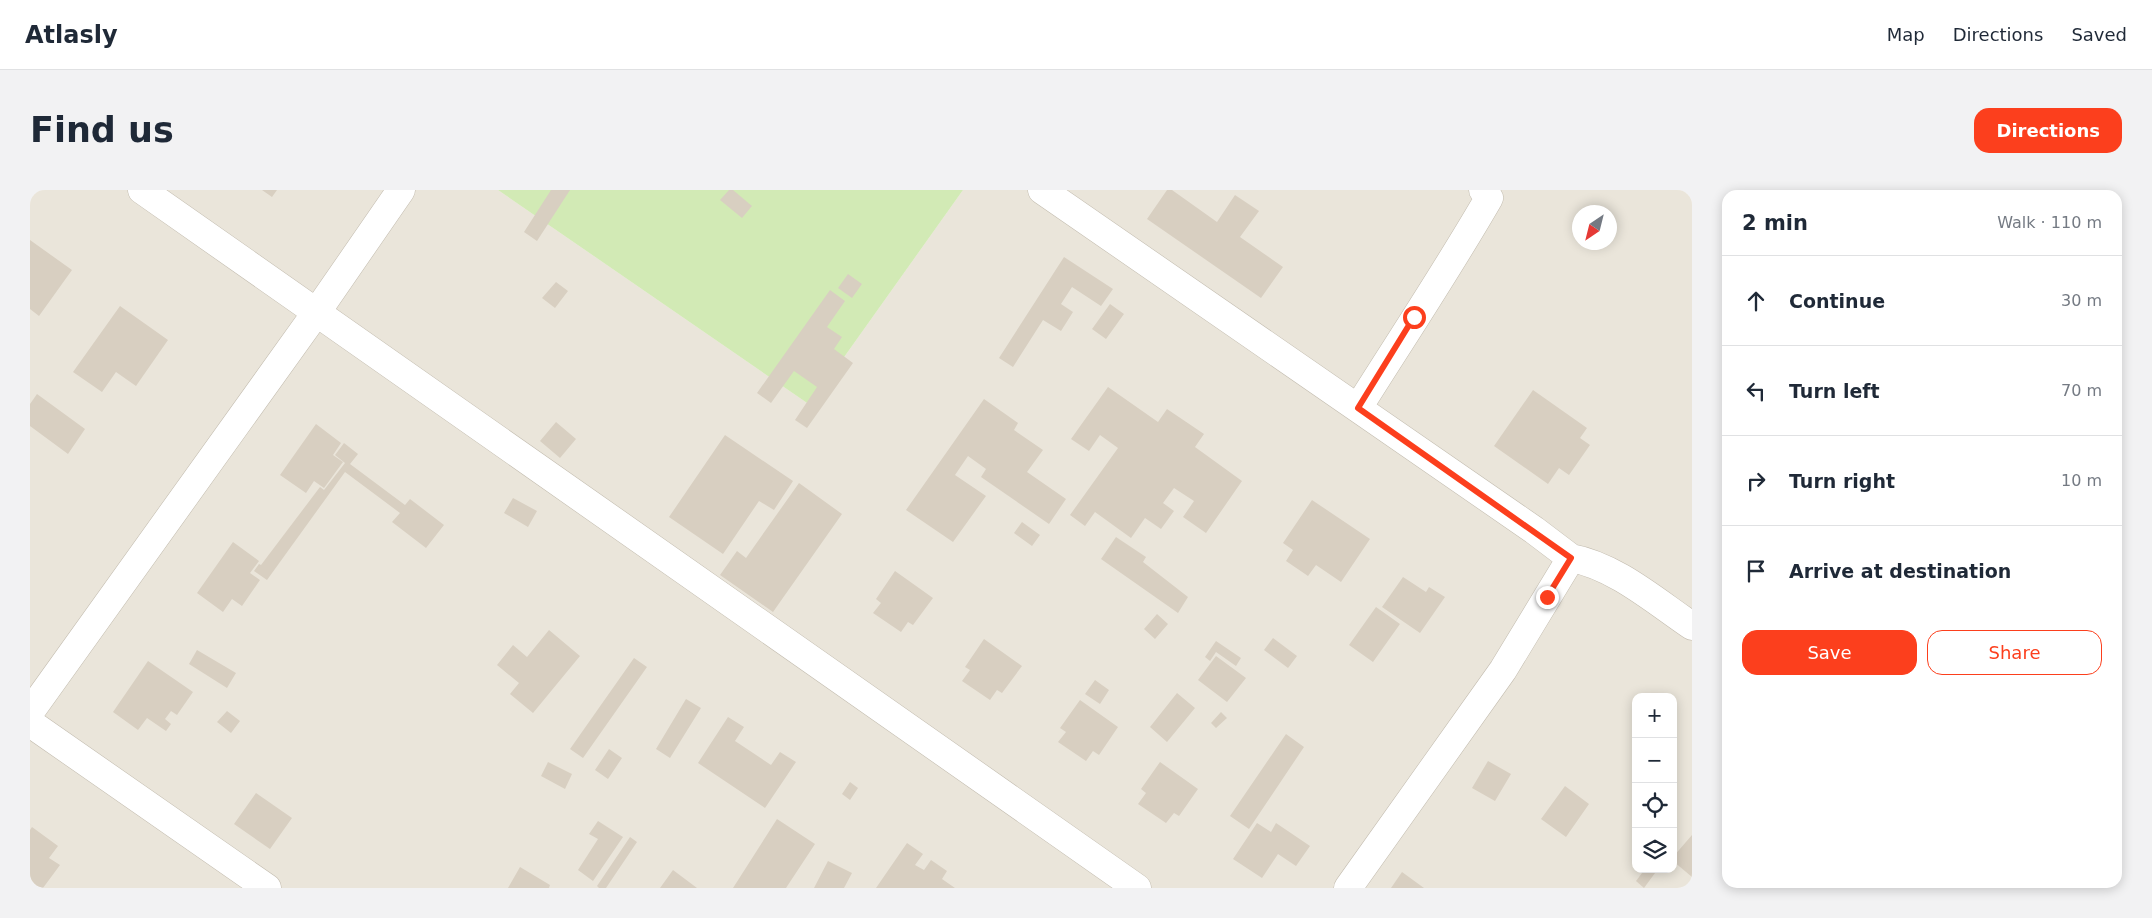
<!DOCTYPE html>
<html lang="en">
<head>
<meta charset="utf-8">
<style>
	:root { --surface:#fff; --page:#f2f2f3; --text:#1f2937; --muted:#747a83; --line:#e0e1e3; --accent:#fc3f1d }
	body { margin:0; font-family:"DejaVu Sans",sans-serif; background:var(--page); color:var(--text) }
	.controls { position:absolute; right:15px; bottom:15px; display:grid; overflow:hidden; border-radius:10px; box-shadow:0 2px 12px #0003 }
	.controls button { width:45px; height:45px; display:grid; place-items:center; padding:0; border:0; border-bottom:1px solid var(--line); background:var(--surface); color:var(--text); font:25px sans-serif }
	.compass { position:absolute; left:1542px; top:15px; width:45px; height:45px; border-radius:50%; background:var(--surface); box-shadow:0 2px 12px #0003; rotate:215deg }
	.stop { position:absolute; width:15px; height:15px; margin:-11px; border:4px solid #fc3f1d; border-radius:50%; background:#fff }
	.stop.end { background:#fc3f1d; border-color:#fff; box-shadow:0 1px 5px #0008 }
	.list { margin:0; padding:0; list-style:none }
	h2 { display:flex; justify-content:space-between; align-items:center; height:65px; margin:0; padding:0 20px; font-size:21px }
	h2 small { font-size:16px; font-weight:400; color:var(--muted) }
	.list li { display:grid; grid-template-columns:32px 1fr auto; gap:15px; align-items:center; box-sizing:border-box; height:90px; padding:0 20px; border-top:1px solid var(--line) }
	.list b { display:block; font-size:19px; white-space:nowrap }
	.list em { font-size:16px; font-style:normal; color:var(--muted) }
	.actions { display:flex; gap:10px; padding:15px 20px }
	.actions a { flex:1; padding:11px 0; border:1px solid var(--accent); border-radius:15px; text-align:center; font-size:18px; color:var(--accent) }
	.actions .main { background:var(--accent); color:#fff }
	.icon { flex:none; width:28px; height:28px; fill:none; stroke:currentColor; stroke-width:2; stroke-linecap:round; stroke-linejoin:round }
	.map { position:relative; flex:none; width:1662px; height:698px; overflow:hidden; border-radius:15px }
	header { display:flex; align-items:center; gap:30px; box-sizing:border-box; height:70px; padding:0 25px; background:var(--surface); border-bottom:1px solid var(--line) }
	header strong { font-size:24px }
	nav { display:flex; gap:28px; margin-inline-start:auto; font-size:18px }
	.intro { display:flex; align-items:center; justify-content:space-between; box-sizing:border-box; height:120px; padding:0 30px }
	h1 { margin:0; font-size:35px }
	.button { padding:12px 22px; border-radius:15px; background:var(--accent); color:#fff; font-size:18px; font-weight:700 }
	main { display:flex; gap:30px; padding:0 30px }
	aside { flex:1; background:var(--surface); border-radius:15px; box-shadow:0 2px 12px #0003 }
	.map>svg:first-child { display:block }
	.residential { fill:#eae5da; fill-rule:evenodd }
	.green { fill:#d2eab5 }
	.building { fill:#d8cfc1 }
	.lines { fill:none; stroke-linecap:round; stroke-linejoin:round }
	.street-casing { stroke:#c2bbae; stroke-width:29 }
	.street { stroke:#fff; stroke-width:28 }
	.route { stroke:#fc3f1d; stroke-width:6 }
</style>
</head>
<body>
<header>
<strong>Atlasly</strong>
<nav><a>Map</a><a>Directions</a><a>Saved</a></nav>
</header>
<div class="intro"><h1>Find us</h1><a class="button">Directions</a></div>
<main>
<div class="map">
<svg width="1662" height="698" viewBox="0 0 1662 698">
	<rect width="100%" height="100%" fill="#f6f3ec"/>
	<path class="residential" d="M 0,0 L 468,0 L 780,215 L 933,0 L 1662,0 L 1662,698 L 0,698 ZM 1550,22 L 1580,22 L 1580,52 L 1550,52 ZM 1606,507 L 1643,507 L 1643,679 L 1606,679 Z"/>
	<path class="green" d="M 468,0 L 933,0 L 780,215 Z"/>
	<path class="building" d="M 232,0 L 247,0 L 242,7 Z
		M 521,0 L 540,0 L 507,51 L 494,42 Z
		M 699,0 L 703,0 L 722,16 L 712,28 L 690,10 Z
		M 1137,0 L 1142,0 L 1187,32 L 1205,5 L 1229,21 L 1210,47 L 1253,77 L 1231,108 L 1117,29 Z
		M 0,50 L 42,80 L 9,126 L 0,119 Z
		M 1034,67 L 1083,99 L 1071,116 L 1042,97 L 1031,114 L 1043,122 L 1031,141 L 1013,130 L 983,177 L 969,168 Z
		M 818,84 L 832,94 L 822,108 L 808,98 Z
		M 526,92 L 538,101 L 525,118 L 512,108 Z
		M 800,100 L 815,111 L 797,137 L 812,147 L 804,159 L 823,173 L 777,238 L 765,230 L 787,197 L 764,181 L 741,213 L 727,203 Z
		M 1080,114 L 1094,124 L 1076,149 L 1062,139 Z
		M 90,116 L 138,150 L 106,196 L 86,182 L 72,202 L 43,182 Z
		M 1078,197 L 1128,232 L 1137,219 L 1174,244 L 1165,257 L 1212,291 L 1176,343 L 1153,327 L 1164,311 L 1144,298 L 1133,313 L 1144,321 L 1131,339 L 1115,328 L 1101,348 L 1065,322 L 1055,336 L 1040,325 L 1088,258 L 1070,245 L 1059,261 L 1041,249 Z
		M 1503,200 L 1557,238 L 1550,248 L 1560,255 L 1539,285 L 1529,278 L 1518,294 L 1464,256 Z
		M 7,204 L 55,239 L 38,264 L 0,236 L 0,214 Z
		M 954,209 L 988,233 L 984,240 L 1013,260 L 997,282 L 1036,309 L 1019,334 L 951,287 L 956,279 L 938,266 L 925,285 L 956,306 L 923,352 L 876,320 Z
		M 526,232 L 546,249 L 530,268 L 510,251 Z
		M 286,234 L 311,253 L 303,265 L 313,272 L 294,298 L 284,291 L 276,303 L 250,285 Z
		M 695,245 L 763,291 L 744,320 L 729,311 L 693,364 L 639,327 Z
		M 314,253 L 328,264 L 320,274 L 375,315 L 380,309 L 414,335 L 396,358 L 362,332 L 370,323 L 315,282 L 237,390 L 224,381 L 229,374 L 231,375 L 290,297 L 294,300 L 315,273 L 305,265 Z
		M 769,293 L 812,324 L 743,422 L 690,385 L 707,361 L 716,368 Z
		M 483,308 L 507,321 L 498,337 L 474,323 Z
		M 1282,310 L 1340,349 L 1311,392 L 1286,375 L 1278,386 L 1256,371 L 1263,360 L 1253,353 Z
		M 992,332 L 1010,345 L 1002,356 L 984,343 Z
		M 1086,347 L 1116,367 L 1113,372 L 1158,407 L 1148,423 L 1071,369 Z
		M 203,352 L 229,371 L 220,383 L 230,390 L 212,416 L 202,409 L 193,422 L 167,403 Z
		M 865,381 L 903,408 L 883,435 L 878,432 L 871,442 L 843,423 L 851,413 L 846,409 Z
		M 1373,387 L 1396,402 L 1399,397 L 1415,407 L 1390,443 L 1352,417 Z
		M 1346,417 L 1370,434 L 1343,472 L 1319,455 Z
		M 1127,424 L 1138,434 L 1125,449 L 1114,439 Z
		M 519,440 L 550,466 L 503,523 L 480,504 L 489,493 L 467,475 L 483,455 L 497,467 Z
		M 1243,448 L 1267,466 L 1258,478 L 1234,460 Z
		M 954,449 L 992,476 L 972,503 L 967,500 L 960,510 L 932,491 L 940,480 L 935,477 Z
		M 1186,451 L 1211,468 L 1206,476 L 1186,462 L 1180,471 L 1175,467 Z
		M 167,460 L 206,483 L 197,498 L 159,474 Z
		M 1186,466 L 1216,488 L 1197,512 L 1168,490 Z
		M 604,468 L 617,477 L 553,568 L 540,559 Z
		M 118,471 L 163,502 L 147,525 L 141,521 L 135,529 L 141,534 L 136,541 L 117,528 L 108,540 L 83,522 Z
		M 1065,490 L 1079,500 L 1070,514 L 1055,504 Z
		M 1147,503 L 1165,518 L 1137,552 L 1120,537 Z
		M 656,509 L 671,518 L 640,568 L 626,559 Z
		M 1050,510 L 1088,537 L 1069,565 L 1063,561 L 1056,571 L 1028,552 L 1036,542 L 1030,538 Z
		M 197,521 L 210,531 L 201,543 L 187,532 Z
		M 1191,522 L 1197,528 L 1186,538 L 1181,533 Z
		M 698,527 L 714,537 L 705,551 L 741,575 L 750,562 L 766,572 L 735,618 L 668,573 Z
		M 1256,544 L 1274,557 L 1219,639 L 1200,626 Z
		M 579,559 L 592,568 L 578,589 L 565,580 Z
		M 1458,571 L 1481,584 L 1465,611 L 1442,598 Z
		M 518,572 L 542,584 L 535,599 L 511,586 Z
		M 1130,572 L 1168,599 L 1149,626 L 1144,623 L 1136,633 L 1108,614 L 1116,603 L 1111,599 Z
		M 820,592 L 828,598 L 820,610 L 812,604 Z
		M 1535,596 L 1559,614 L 1536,647 L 1511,629 Z
		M 226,603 L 262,628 L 240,659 L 204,634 Z
		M 747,629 L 785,654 L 756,698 L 703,698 Z
		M 568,631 L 593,647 L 563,691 L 548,680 L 568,649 L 559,644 Z
		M 1227,633 L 1241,642 L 1246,633 L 1280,656 L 1266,676 L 1248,664 L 1232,688 L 1203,669 Z
		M 2,637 L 28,656 L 19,668 L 30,675 L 13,698 L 6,698 L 0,693 L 0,640 Z
		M 1662,645 L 1662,687 L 1643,671 L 1643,667 Z
		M 600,647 L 607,652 L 576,698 L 569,698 L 567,696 Z
		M 877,653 L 893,664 L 885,675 L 894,680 L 901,670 L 917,681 L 912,689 L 925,698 L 846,698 Z
		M 798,671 L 822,683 L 814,698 L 784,698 Z
		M 490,677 L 520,695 L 519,698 L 478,698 Z
		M 1615,679 L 1621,679 L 1625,683 L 1614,698 L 1606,691 Z
		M 643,680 L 667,698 L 630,698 Z
		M 1372,682 L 1394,698 L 1361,698 Z"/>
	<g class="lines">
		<g class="street-casing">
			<path id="street" d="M 112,0 L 1107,698
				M 1012,0 L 1504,340 L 1541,368 L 1473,480 L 1318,698
				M 1328,218 C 1372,148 1418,79 1459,8 L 1453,0
				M 1541,368 C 1585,376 1625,411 1662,436
				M 0,522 L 286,123 L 371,0
				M 0,533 L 237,698"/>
		</g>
		<use href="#street" class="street"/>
	</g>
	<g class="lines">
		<path class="route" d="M 1384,127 L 1328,218 L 1541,368 L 1517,407"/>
	</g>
</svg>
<div class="controls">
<button>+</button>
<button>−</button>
<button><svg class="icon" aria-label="locate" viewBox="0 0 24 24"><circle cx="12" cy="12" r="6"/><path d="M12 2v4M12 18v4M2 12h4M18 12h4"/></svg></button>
<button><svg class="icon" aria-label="layers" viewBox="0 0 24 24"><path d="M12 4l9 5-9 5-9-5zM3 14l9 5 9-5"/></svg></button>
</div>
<svg class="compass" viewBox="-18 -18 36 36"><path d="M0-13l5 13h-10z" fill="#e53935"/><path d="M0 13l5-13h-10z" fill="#747a83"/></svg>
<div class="stop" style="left:1384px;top:127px"></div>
<div class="stop end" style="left:1517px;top:407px"></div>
</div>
<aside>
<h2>2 min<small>Walk · 110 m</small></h2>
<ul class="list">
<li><svg class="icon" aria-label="ahead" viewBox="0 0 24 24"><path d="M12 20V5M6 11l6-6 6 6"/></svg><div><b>Continue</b></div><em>30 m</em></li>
<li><svg class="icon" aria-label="left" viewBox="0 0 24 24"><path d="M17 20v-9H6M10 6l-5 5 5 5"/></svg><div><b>Turn left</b></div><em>70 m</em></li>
<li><svg class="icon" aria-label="right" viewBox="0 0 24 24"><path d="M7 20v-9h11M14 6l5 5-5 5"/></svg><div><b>Turn right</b></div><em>10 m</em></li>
<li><svg class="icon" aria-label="arrive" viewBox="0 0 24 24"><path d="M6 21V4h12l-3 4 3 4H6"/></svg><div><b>Arrive at destination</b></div></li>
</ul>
<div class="actions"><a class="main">Save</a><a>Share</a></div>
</aside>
</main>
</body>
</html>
